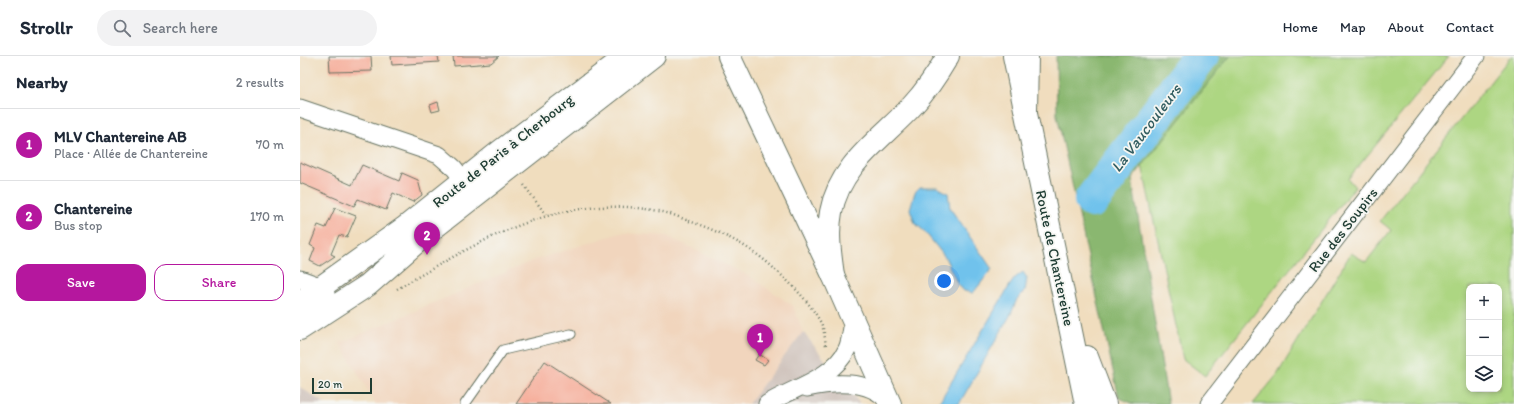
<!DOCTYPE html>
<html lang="en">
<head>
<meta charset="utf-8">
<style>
	:root { --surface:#fff; --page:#f2f2f3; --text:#1f2937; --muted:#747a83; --line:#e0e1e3; --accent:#b5179e }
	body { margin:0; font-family:Itim,sans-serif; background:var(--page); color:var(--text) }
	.controls { position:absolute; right:12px; bottom:12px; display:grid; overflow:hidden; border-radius:8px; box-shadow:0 2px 6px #0003 }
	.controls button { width:36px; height:36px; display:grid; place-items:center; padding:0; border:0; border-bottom:1px solid var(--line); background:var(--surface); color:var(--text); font:20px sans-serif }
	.scale { position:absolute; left:12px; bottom:10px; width:60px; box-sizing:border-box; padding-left:4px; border:2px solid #1f3d34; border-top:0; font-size:11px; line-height:14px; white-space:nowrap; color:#1f3d34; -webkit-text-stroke:3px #f6f6f2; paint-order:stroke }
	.you { position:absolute; left:644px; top:225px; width:14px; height:14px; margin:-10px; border:3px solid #fff; border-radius:50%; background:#1a73e8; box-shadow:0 0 0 6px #1a73e833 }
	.badge { display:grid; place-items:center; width:26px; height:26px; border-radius:50%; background:var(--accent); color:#fff; font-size:13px; font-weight:700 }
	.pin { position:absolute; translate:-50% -33px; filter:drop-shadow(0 1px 2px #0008) }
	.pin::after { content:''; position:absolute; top:21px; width:14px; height:12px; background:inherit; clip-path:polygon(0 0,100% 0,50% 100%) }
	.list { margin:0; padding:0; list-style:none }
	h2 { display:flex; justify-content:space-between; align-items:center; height:52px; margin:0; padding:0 16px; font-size:17px }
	h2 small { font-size:13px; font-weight:400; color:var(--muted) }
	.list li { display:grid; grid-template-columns:26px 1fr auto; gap:12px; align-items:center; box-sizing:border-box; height:72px; padding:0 16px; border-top:1px solid var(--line) }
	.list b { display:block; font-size:15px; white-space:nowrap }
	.list p { margin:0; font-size:13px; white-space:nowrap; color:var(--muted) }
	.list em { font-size:13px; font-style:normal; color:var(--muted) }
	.actions { display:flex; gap:8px; padding:12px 16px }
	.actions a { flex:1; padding:9px 0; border:1px solid var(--accent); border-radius:12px; text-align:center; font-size:14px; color:var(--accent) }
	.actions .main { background:var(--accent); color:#fff }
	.icon { flex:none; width:22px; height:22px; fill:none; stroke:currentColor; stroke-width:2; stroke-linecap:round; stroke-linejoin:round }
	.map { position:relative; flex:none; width:1214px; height:348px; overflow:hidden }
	header { display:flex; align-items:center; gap:24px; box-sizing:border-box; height:56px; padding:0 20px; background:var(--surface); border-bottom:1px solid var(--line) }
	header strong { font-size:19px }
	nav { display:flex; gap:22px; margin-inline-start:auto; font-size:14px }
	.search { width:280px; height:36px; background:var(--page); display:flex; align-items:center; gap:10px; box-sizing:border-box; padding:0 14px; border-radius:22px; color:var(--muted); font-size:15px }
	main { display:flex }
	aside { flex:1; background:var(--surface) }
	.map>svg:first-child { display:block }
	.built { fill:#f1d5bd }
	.industrial { fill:#cec1ba }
	.green { fill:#add682; stroke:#668a5b; fill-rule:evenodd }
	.forest { fill:#8ab770; stroke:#547a52 }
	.water { fill:#70c2ec; stroke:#488090 }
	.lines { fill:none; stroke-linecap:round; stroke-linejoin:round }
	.river { stroke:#70c2ec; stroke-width:36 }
	.building { fill:#f6ac98 }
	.service-casing { stroke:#687564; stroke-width:11 }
	.minor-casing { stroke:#687564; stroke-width:19 }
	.secondary-casing { stroke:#687564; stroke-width:24 }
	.primary-casing { stroke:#687564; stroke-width:24 }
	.motorway-casing { stroke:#687564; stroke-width:24 }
	.path { stroke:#687564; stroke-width:2.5; stroke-dasharray:1 3; stroke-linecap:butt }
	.service { stroke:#fff; stroke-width:9 }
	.minor { stroke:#fff; stroke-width:17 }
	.secondary { stroke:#fff; stroke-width:22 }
	.primary { stroke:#fff; stroke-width:22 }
	.motorway { stroke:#fff; stroke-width:22 }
	.labels { text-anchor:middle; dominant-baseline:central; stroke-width:3.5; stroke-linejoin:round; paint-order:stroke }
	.street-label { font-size:15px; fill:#1f3d34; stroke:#f6f6f2 }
	.water-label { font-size:16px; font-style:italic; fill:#335e62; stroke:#f6f6f2 }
</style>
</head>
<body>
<header>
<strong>Strollr</strong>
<div class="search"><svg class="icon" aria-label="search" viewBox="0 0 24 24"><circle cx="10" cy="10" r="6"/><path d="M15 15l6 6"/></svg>Search here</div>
<nav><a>Home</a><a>Map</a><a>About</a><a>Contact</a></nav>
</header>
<main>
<aside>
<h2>Nearby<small>2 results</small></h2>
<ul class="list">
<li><span class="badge">1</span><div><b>MLV Chantereine AB</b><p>Place · Allée de Chantereine</p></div><em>70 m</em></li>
<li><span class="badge">2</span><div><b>Chantereine</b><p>Bus stop</p></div><em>170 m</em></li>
</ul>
<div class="actions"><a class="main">Save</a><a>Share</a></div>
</aside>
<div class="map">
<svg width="1214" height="348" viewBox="0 0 1214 348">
	<rect width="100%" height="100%" fill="#f6f6f2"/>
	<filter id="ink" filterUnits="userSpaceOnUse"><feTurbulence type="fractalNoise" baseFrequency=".025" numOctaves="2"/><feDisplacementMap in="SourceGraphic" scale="8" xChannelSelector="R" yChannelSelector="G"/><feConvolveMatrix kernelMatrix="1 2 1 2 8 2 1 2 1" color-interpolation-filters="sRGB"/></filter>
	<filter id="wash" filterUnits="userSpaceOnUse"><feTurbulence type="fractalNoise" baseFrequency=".012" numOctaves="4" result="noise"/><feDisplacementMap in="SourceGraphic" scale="16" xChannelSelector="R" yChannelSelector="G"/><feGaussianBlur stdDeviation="0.9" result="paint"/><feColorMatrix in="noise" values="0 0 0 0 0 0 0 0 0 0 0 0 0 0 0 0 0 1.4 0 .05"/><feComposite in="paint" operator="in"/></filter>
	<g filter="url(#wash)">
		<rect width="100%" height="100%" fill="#f0ddbe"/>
		<path class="built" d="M 320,177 L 367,180 L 449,220 L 493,250 L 503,276 L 448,348 L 76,348 L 40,287 L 232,205 Z"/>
		<path class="industrial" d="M 503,276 L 560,348 L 448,348 Z
			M 0,331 L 25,348 L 0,348 Z"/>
		<path class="green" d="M 930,0 L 1149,0 L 1048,123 L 1055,131 L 905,320 L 883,303 L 842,109 Z
			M 1211,0 L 1214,0 L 1214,348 L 953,348 L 977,319 L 1051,197 L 1066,206 L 1091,174 L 1080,165 ZM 1169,231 L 1199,231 L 1199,333 L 1169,333 Z"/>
		<path class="forest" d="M 756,0 L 930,0 L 832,123 L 868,348 L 834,348 L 819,342 L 757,59 Z"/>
		<path class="water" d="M 620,131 L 637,131 L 648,137 L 650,152 L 692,213 L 673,237 L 664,235 L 657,227 L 645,201 L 625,176 L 615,167 L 610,153 L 615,136 Z
			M 723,216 L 727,222 L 725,235 L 717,243 L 711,258 L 659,348 L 638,348 L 710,229 L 715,222 Z"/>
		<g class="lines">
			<path class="river" d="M 792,144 L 901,0"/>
		</g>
		<g id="blocks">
			<path class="building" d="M 29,0 L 71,0 L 72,15 L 30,16 Z
				M 91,0 L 138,0 L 139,6 L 92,9 Z
				M 153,0 L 199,0 L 191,7 L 154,10 Z
				M 138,46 L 140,54 L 132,56 L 130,49 Z
				M 0,106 L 52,129 L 62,109 L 99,125 L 102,117 L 118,124 L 122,139 L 113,146 L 93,137 L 86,154 L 58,143 L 54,150 L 0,127 Z
				M 35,152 L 56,160 L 47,181 L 39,179 L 31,198 L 35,200 L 20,210 L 10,205 L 15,192 L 10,189 L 18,169 L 26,172 Z
				M 459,298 L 468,304 L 464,309 L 455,304 Z
				M 245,305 L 311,348 L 216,348 Z"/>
		</g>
	</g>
	<g filter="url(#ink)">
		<use href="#blocks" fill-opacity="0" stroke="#687564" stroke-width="1"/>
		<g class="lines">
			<g class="service-casing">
				<path id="service" d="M 165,348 L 203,294 L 271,278"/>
			</g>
			<g class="minor-casing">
				<path id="minor" d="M 0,52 L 139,99 L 154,112 L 171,133
					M 0,223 L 22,231 L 26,238 L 24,245 L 5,257
					M 507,332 C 533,326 569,323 588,345
					M 467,348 C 492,332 534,322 547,293 C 551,284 551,275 553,266
					M 909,348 L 1176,0"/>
			</g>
			<g class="secondary-casing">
				<path id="secondary" d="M 0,246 L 104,172 L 199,96 L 327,0
					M 0,273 L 68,229 L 126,178 L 354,0"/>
			</g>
			<g class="primary-casing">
				<path id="primary" d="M 714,0 L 786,348
					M 787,301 L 805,348
					M 590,348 L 533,219 C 530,198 527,177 531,156 C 540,108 582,83 613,49 C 627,34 638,17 648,0"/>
			</g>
			<g class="motorway-casing">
				<path id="motorway" d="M 429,0 L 533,219
					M 726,55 L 727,0"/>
			</g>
			<path class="path" d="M 224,129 L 246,159
				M 97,233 C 182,184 260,134 363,156 C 372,158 381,162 389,165 C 418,175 446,188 469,208 C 489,226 508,243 521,267 C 524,273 525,283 526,290"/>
			<use href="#service" class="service"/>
			<use href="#minor" class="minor"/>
			<use href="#secondary" class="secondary"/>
			<use href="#primary" class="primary"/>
			<use href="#motorway" class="motorway"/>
		</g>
	</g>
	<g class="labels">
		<g class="street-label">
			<text transform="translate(203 95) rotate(-38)">Route de Paris à Cherbourg</text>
			<text transform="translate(1043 174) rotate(-52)">Rue des Soupirs</text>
			<text transform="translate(755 202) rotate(78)">Route de Chantereine</text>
		</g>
		<g class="water-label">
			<text transform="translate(846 72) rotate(-53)">La Vaucouleurs</text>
		</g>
	</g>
</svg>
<div class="controls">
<button>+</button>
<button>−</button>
<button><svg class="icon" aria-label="layers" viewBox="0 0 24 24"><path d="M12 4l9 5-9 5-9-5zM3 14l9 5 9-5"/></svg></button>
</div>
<div class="scale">20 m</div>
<div class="you"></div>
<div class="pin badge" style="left:460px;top:301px">1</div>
<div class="pin badge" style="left:127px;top:199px">2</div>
</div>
</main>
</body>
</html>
